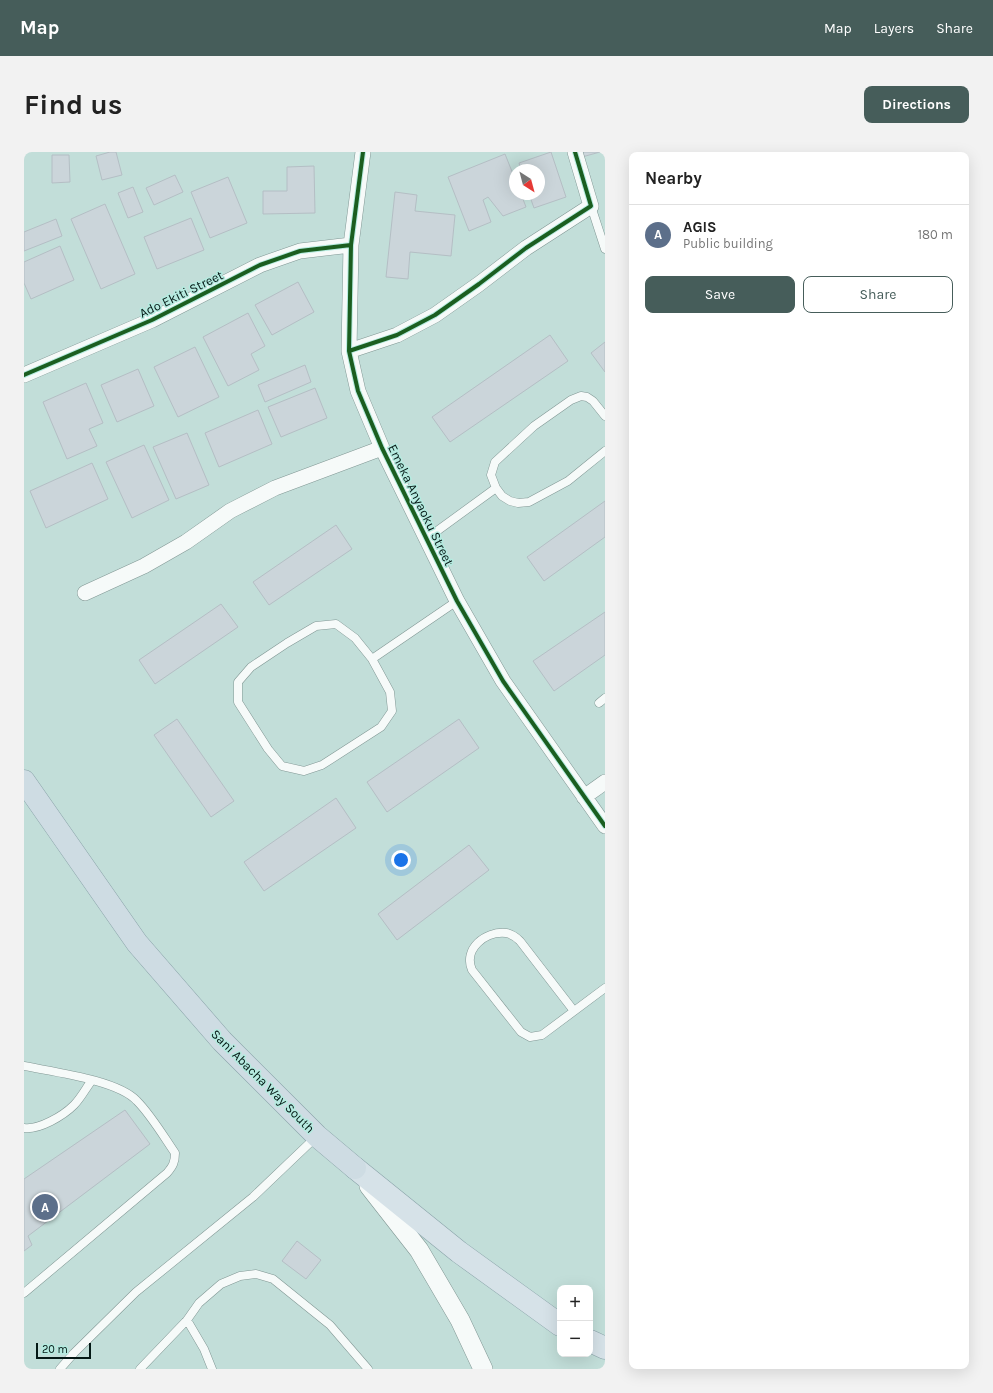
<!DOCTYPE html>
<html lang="en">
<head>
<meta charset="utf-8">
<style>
	:root { --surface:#fff; --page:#f2f2f2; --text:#222; --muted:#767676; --line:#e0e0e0; --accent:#465d5a }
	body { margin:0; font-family:Karla,sans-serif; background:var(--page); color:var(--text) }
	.controls { position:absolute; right:12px; bottom:12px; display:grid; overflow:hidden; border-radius:8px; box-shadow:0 4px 16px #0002 }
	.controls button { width:36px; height:36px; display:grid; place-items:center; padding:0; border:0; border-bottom:1px solid var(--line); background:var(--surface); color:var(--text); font:20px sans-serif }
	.compass { position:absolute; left:485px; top:12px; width:36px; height:36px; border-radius:50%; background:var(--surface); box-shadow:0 4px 16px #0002; rotate:144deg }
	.scale { position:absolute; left:12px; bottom:10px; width:55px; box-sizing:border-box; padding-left:4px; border:2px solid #041815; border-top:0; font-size:11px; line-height:14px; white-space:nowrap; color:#041815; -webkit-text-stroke:3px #b5ebe0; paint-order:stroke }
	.you { position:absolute; left:377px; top:708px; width:14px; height:14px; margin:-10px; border:3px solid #fff; border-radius:50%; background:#1a73e8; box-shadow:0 0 0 6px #1a73e833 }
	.badge { display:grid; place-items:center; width:26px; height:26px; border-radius:50%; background:var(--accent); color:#fff; font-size:13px; font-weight:700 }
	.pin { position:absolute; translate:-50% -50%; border:2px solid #fff; box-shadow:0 1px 4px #0006 }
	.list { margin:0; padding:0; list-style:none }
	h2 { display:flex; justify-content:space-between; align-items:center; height:52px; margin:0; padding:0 16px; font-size:17px }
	h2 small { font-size:13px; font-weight:400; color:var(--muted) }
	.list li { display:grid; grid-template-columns:26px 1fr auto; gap:12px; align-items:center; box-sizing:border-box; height:60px; padding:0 16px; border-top:1px solid var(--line) }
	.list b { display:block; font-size:15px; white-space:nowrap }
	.list p { margin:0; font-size:13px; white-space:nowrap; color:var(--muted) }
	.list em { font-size:13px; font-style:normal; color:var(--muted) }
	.actions { display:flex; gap:8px; padding:12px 16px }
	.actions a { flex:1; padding:9px 0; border:1px solid var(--accent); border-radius:8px; text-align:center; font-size:14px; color:var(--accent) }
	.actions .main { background:var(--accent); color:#fff }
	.map { position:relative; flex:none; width:581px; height:1217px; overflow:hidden; border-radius:8px }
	header { display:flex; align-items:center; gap:24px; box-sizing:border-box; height:56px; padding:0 20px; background:var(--accent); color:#fff }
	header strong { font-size:19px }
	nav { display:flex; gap:22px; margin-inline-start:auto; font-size:14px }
	.intro { display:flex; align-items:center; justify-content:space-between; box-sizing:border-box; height:96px; padding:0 24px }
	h1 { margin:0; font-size:28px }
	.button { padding:10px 18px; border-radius:8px; background:var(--accent); color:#fff; font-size:14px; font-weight:700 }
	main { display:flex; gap:24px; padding:0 24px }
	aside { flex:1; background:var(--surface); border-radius:8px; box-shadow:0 4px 16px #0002 }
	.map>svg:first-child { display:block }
	.building { fill:#cbd5da; stroke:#b4bec4 }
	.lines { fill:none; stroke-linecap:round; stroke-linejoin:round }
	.service-casing { stroke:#819794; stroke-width:9 }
	.minor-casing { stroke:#819794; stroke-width:16 }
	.tertiary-casing { stroke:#819794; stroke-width:20 }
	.trunk-casing { stroke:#8aa3a9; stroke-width:23 }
	.motorway-casing { stroke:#8aa3a9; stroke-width:23 }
	.service { stroke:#f6faf9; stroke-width:8 }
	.minor { stroke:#f6faf9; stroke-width:15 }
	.tertiary { stroke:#f6faf9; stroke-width:19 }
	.trunk { stroke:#d6e2e8; stroke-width:22 }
	.motorway { stroke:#cedce3; stroke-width:22 }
	.cycleway-casing { stroke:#b5ebe0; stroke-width:6 }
	.cycleway { stroke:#1b5e20; stroke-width:4 }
	.labels { text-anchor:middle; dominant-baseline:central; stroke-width:3; stroke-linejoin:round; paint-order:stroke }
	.street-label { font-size:13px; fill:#041815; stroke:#b5ebe0 }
</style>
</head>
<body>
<header>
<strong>Map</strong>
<nav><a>Map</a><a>Layers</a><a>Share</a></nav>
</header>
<div class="intro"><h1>Find us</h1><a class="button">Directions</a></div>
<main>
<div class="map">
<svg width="581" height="1217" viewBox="0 0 581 1217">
	<rect width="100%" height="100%" fill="#c2ded9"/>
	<path class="building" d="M 86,0 L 92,0 L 98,23 L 78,28 L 72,4 Z
		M 527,0 L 542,45 L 510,56 L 505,42 L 515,42 L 515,18 L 497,18 L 495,11 Z
		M 557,0 L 576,0 L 558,5 Z
		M 481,2 L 491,27 L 491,42 L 497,42 L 502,55 L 479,64 L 464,45 L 459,48 L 467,70 L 445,79 L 424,25 Z
		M 28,3 L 45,3 L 46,30 L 28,31 Z
		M 290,14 L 291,61 L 239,62 L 239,39 L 263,39 L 263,15 Z
		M 151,23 L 159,40 L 130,53 L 122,36 Z
		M 204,25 L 223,71 L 186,86 L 167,40 Z
		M 109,35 L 119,60 L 104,66 L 94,41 Z
		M 371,40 L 393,43 L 391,59 L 431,63 L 427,104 L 386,100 L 384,127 L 362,125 Z
		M 81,52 L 111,122 L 77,137 L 47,67 Z
		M 167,66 L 180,98 L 133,117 L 120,85 Z
		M 32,67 L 38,84 L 0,99 L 0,80 Z
		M 36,94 L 50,128 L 7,147 L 0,131 L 0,110 Z
		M 274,130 L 290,160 L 248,183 L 231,153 Z
		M 224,161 L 241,194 L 227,202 L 235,218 L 204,234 L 179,185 Z
		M 526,183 L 544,209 L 426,290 L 408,265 Z
		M 581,190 L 581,220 L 567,201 Z
		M 171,195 L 195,245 L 154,265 L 130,215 Z
		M 281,213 L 287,230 L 241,250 L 234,233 Z
		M 114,217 L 130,254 L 93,270 L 77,233 Z
		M 62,231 L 79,271 L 65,277 L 73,294 L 43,307 L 19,250 Z
		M 291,236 L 303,266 L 257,285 L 244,255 Z
		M 234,258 L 248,292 L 195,315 L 181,281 Z
		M 163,281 L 185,333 L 152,347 L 129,295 Z
		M 120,293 L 145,348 L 108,366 L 82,310 Z
		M 68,311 L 84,347 L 22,376 L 6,339 Z
		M 581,349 L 581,385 L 520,429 L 503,405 Z
		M 312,373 L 328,397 L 245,453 L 229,430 Z
		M 197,452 L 214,475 L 131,532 L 115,508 Z
		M 581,460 L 581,503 L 530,539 L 509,509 Z
		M 153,567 L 210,649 L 187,665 L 130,583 Z
		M 435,567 L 455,596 L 363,660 L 343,630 Z
		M 312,646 L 332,676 L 240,739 L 220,710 Z
		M 445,693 L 465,718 L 373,788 L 354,762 Z
		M 101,958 L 126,992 L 4,1084 L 8,1093 L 0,1099 L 0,1027 Z
		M 273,1089 L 297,1108 L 282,1127 L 258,1109 Z"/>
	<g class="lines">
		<g class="service-casing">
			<path id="service" d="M 567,54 L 581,97
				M 581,264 L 569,249 L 563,245 L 557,244 L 547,248 L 510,274 L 471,310 L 467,323 L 472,336 L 478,344 L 486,349 L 494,351 L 505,350 L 544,329 L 581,299
				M 402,387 L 472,336
				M 312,472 L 331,486 L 348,507 L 366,540 L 368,559 L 357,575 L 298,613 L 280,619 L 258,614 L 244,597 L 214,550 L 214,530 L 227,515 L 263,491 L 292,474 Z
				M 348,507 L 433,449
				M 575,551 L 581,546
				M 550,859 L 496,789 C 492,785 488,782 482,781 C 461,779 439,797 448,818 L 497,880 L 506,885 L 518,883 L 581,836
				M 0,914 C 29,920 94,928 113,949 C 127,963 140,985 151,1001 C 151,1010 149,1014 143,1021 L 0,1141
				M 0,976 C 15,978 39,964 50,953 C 57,946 62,936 68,928
				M 163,1168 L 180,1197 L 188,1217
				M 36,1217 L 50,1201 L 112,1140 L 229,1045 L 293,984
				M 116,1217 L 163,1168 L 175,1151 L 197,1132 L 216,1124 L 232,1122 L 249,1127 L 306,1173 L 344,1217"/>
		</g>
		<g class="minor-casing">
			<path id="minor" d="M 339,0 L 327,93 L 325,199 L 334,239 L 358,296 L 433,449 L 479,529 L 581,674
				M 325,199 L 373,183 L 411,163 L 455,132 L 502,96 L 567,54 L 551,0
				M 0,223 L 128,168 L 236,113 L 276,99 L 327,93
				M 61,441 L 120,414 L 162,390 L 206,359 L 251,336 L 358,296
				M 560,645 L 581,630"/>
		</g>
		<g class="tertiary-casing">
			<path id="tertiary" d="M 345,1034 L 395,1098 L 436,1168 L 459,1217"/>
		</g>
		<g class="trunk-casing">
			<path id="trunk" d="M 331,1016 L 435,1100 L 536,1173
				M 566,1189 L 581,1196"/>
		</g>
		<g class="motorway-casing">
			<path id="motorway" d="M 0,629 L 113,791 L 198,889 L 293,984 L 331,1016"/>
		</g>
		<use href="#service" class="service"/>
		<use href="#minor" class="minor"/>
		<use href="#tertiary" class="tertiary"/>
		<use href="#trunk" class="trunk"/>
		<use href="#motorway" class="motorway"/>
		<g class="cycleway-casing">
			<path id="cycleway" d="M 339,0 L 327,93 L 325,199 L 334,239 L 358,296 L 433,449 L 479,529 L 581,674
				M 325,199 L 373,183 L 411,163 L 455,132 L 502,96 L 567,54 L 551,0
				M 0,223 L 128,168 L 236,113 L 276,99 L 327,93"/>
		</g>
		<use href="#cycleway" class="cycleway"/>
	</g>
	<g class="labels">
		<g class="street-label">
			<text transform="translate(157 142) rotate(-26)">Ado Ekiti Street</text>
			<text transform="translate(397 353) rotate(64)">Emeka Anyaoku Street</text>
			<text transform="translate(239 929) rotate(45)">Sani Abacha Way South</text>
		</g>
	</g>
</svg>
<div class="controls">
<button>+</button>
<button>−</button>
</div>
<svg class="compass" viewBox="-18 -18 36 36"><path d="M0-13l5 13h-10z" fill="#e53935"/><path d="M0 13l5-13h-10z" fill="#767676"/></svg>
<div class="scale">20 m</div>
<div class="you"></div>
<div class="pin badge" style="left:21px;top:1055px;background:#5c6f8a">A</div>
</div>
<aside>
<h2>Nearby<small></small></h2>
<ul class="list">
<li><span class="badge" style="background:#5c6f8a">A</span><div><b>AGIS</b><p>Public building</p></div><em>180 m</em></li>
</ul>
<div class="actions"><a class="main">Save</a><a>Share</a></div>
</aside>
</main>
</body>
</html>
